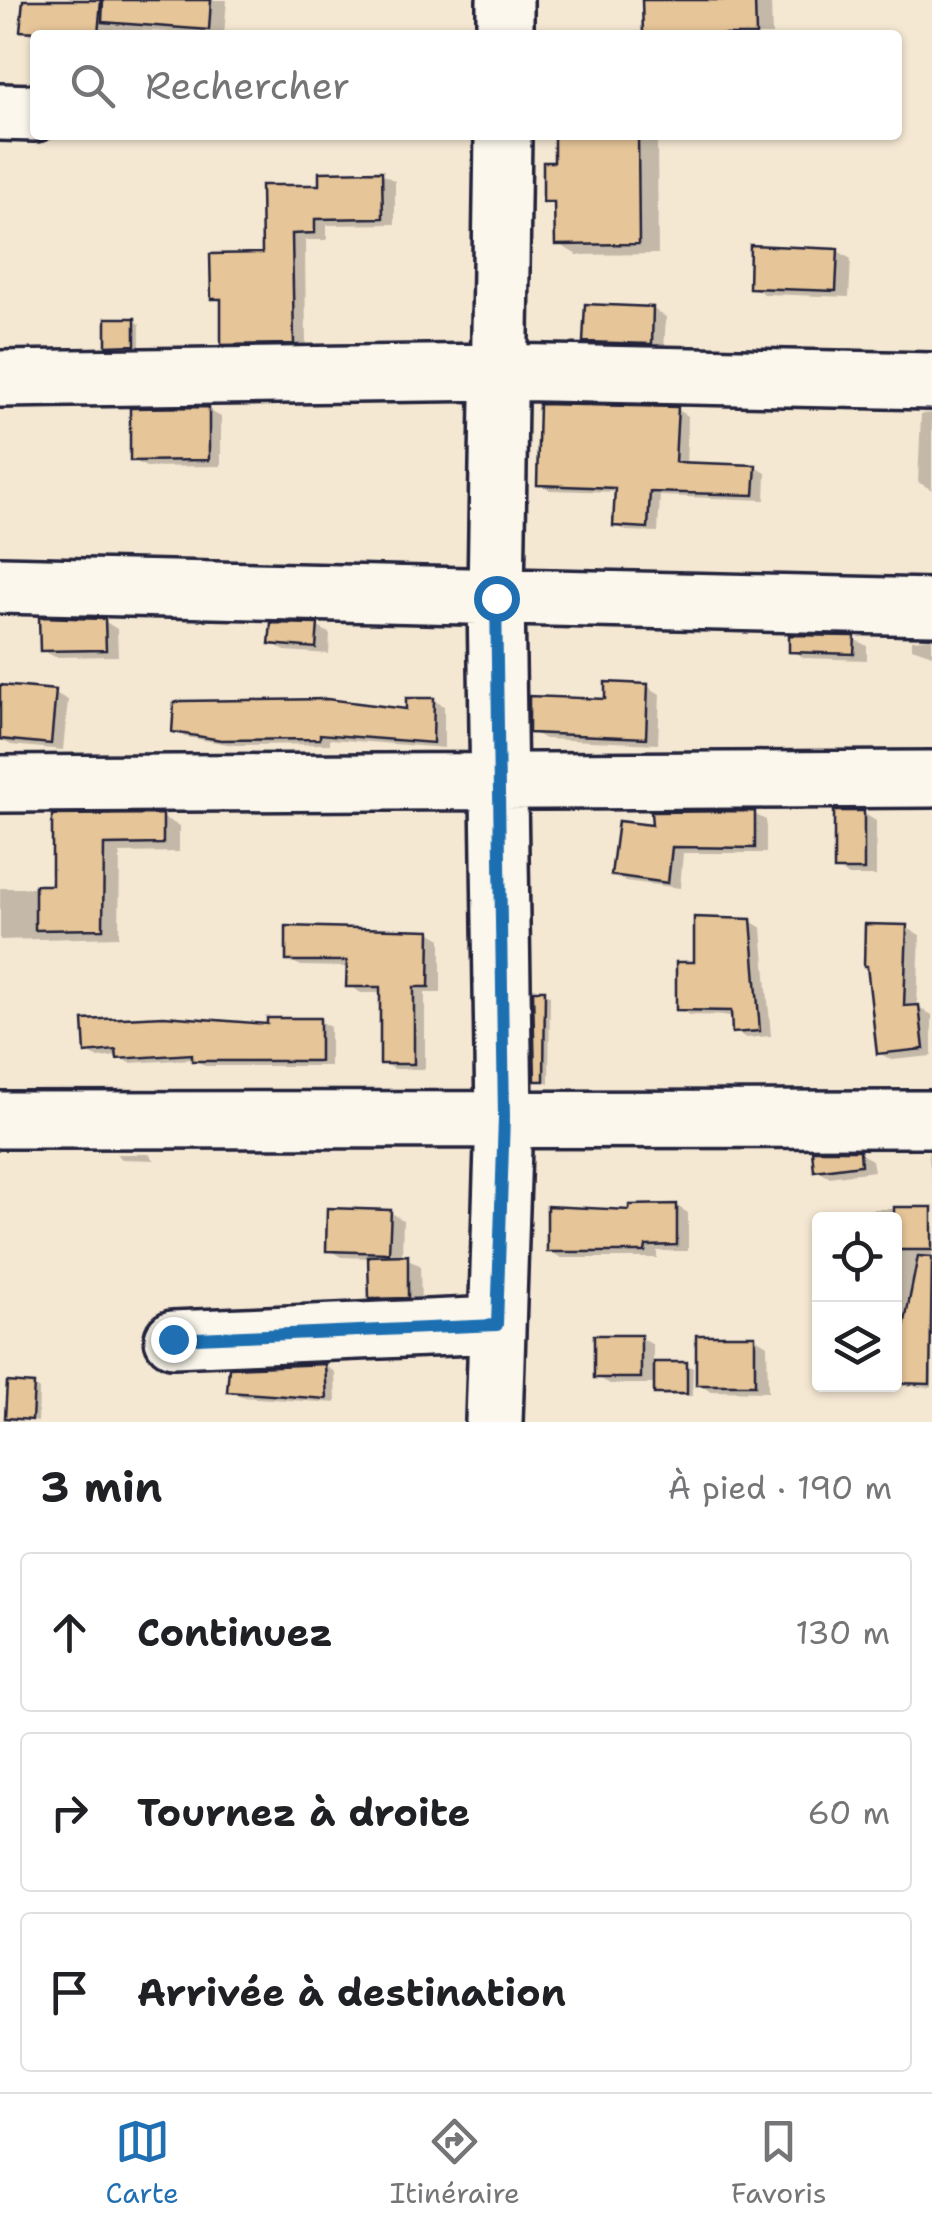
<!DOCTYPE html>
<html lang="fr">
<head>
<meta charset="utf-8">
<style>
	:root { --surface:#fff; --page:#f6f6f6; --text:#202124; --muted:#757577; --line:#e0e0e0; --accent:#1f6fb2 }
	body { margin:0; font-family:"Shantell Sans",sans-serif; background:var(--page); color:var(--text) }
	.controls { position:absolute; right:30px; bottom:30px; display:grid; overflow:hidden; border-radius:10px; box-shadow:0 2px 8px #0004 }
	.controls button { width:90px; height:90px; display:grid; place-items:center; padding:0; border:0; border-bottom:2px solid var(--line); background:var(--surface); color:var(--text); font:50px sans-serif }
	.stop { position:absolute; width:30px; height:30px; margin:-22px; border:8px solid #1f6fb2; border-radius:50%; background:#fff }
	.stop.end { background:#1f6fb2; border-color:#fff; box-shadow:0 2px 10px #0008 }
	.list { margin:0; padding:0; list-style:none }
	h2 { display:flex; justify-content:space-between; align-items:center; height:130px; margin:0; padding:0 40px; font-size:42px }
	h2 small { font-size:32px; font-weight:400; color:var(--muted) }
	.list li { display:grid; grid-template-columns:65px 1fr auto; gap:30px; align-items:center; box-sizing:border-box; height:160px; margin:0 20px 20px; padding:0 20px; border:2px solid var(--line); border-radius:10px }
	.list b { display:block; font-size:38px; white-space:nowrap }
	.list em { font-size:32px; font-style:normal; color:var(--muted) }
	.icon { flex:none; width:55px; height:55px; fill:none; stroke:currentColor; stroke-width:2; stroke-linecap:round; stroke-linejoin:round }
	.map { position:relative; flex:none; width:932px; height:1422px; overflow:hidden }
	.search { position:absolute; background:var(--surface); box-shadow:0 2px 8px #0004; left:30px; right:30px; top:30px; height:110px; display:flex; align-items:center; gap:25px; box-sizing:border-box; padding:0 35px; border-radius:10px; color:var(--muted); font-size:38px }
	.sheet { height:670px; background:var(--surface) }
	nav { display:flex; justify-content:space-around; align-items:center; box-sizing:border-box; height:140px; border-top:2px solid var(--line); background:var(--surface); font-size:28px; color:var(--muted) }
	nav a { display:grid; justify-items:center; gap:5px }
	nav .on { color:var(--accent) }
	.map>svg:first-child { display:block }
	.shadow { fill:#0003 }
	.building { fill:#e6c598; stroke:#22223b; stroke-width:2.5 }
	.lines { fill:none; stroke-linecap:round; stroke-linejoin:round }
	.minor-casing { stroke:#22223b; stroke-width:62 }
	.minor { stroke:#fbf7ec; stroke-width:55 }
	.route { stroke:#1f6fb2; stroke-width:12 }
</style>
</head>
<body>
<div class="map">
<svg width="932" height="1422" viewBox="0 0 932 1422">
	<rect width="100%" height="100%" fill="#f5e8d3"/>
	<filter id="ink" filterUnits="userSpaceOnUse"><feTurbulence type="fractalNoise" baseFrequency=".01" numOctaves="2"/><feDisplacementMap in="SourceGraphic" scale="20" xChannelSelector="R" yChannelSelector="G"/><feConvolveMatrix kernelMatrix="1 2 1 2 8 2 1 2 1" color-interpolation-filters="sRGB"/></filter>
	<g filter="url(#ink)">
		<path class="shadow" d="M 25,0 L 227,0 L 224,35 L 114,29 L 114,35 L 35,37 L 23,30 Z
			M 645,0 L 771,0 L 772,35 L 645,35 Z
			M 557,135 L 647,135 L 657,140 L 658,254 L 577,255 L 557,243 L 557,207 L 546,201 L 557,165 Z
			M 382,174 L 395,181 L 395,224 L 327,225 L 327,240 L 305,240 L 306,350 L 237,351 L 224,343 L 224,303 L 214,297 L 264,256 L 321,187 Z
			M 838,251 L 851,259 L 849,297 L 764,294 L 751,286 Z
			M 653,309 L 666,317 L 664,350 L 599,349 L 586,341 Z
			M 134,320 L 140,324 L 140,347 L 108,344 Z
			M 677,409 L 688,416 L 686,465 L 755,467 L 766,473 L 765,500 L 660,496 L 658,532 L 626,531 L 616,525 L 617,492 L 550,490 L 539,483 Z
			M 208,410 L 221,417 L 221,466 L 146,467 L 133,460 Z
			M 932,413 L 932,490 L 918,482 L 921,414 Z
			M 104,621 L 117,629 L 118,656 L 55,657 L 42,650 Z
			M 317,626 L 330,634 L 329,654 L 285,651 L 272,643 Z
			M 932,638 L 932,655 L 912,648 L 912,640 Z
			M 854,639 L 867,646 L 867,660 L 804,658 L 791,650 Z
			M 647,686 L 660,694 L 658,744 L 545,739 L 532,732 Z
			M 55,693 L 68,700 L 63,750 L 11,745 L 0,739 L 0,717 Z
			M 433,700 L 444,706 L 444,748 L 330,739 L 330,744 L 234,745 L 185,737 L 174,731 L 408,711 Z
			M 863,813 L 876,821 L 876,876 L 849,876 L 836,868 Z
			M 754,814 L 766,820 L 766,853 L 683,853 L 680,888 L 625,881 L 613,874 L 655,828 Z
			M 54,817 L 162,817 L 179,826 L 179,852 L 120,853 L 119,937 L 0,940 L 0,888 L 55,888 Z
			M 750,921 L 762,928 L 771,1036 L 746,1038 L 735,1032 L 734,1016 L 689,1015 L 678,1009 L 696,965 Z
			M 907,928 L 920,935 L 917,1006 L 932,1015 L 932,1056 L 892,1060 L 879,1053 Z
			M 429,932 L 441,939 L 441,993 L 425,993 L 425,1069 L 394,1069 L 382,1062 L 382,993 L 361,993 L 349,986 L 349,967 L 301,966 L 289,960 Z
			M 544,992 L 550,996 L 549,1083 L 537,1079 Z
			M 319,1021 L 330,1027 L 330,1066 L 205,1066 L 194,1059 L 130,1063 L 118,1056 L 99,1058 L 88,1052 Z
			M 932,1151 L 932,1180 L 928,1152 Z
			M 859,1153 L 872,1160 L 874,1171 L 829,1177 L 816,1169 Z
			M 116,1154 L 149,1154 L 155,1160 L 122,1159 Z
			M 677,1206 L 688,1213 L 688,1251 L 657,1251 L 657,1258 L 561,1258 L 550,1251 L 631,1213 Z
			M 874,1209 L 932,1209 L 932,1388 L 883,1384 L 894,1384 L 894,1220 L 874,1220 Z
			M 390,1212 L 403,1220 L 402,1258 L 420,1265 L 421,1304 L 384,1305 L 371,1298 L 371,1258 L 341,1257 L 328,1249 Z
			M 640,1337 L 653,1345 L 653,1364 L 693,1367 L 692,1396 L 662,1396 L 656,1392 L 656,1384 L 610,1384 L 597,1377 Z
			M 754,1337 L 767,1345 L 768,1392 L 711,1391 L 698,1384 Z
			M 325,1366 L 335,1372 L 336,1403 L 240,1397 L 229,1390 Z
			M 34,1386 L 39,1390 L 38,1422 L 7,1417 Z"/>
		<path class="building" d="M 23,0 L 101,0 L 98,35 L 20,31 Z
			M 103,0 L 211,0 L 209,30 L 102,22 Z
			M 642,0 L 755,0 L 756,35 L 643,35 Z
			M 554,135 L 638,135 L 639,244 L 555,245 L 554,202 L 543,202 L 543,162 L 554,162 Z
			M 382,171 L 383,218 L 315,219 L 315,233 L 292,234 L 294,344 L 221,345 L 221,299 L 211,299 L 210,254 L 262,253 L 261,185 L 319,185 L 319,172 Z
			M 750,245 L 838,249 L 836,291 L 749,288 Z
			M 585,304 L 653,307 L 652,344 L 583,342 Z
			M 106,318 L 135,318 L 135,345 L 106,346 Z
			M 539,404 L 678,407 L 675,462 L 756,465 L 754,495 L 650,492 L 648,528 L 613,526 L 615,488 L 537,485 Z
			M 209,407 L 209,460 L 130,461 L 130,408 Z
			M 39,617 L 105,619 L 106,650 L 40,651 Z
			M 271,623 L 318,624 L 316,648 L 269,644 Z
			M 789,635 L 855,636 L 854,654 L 789,652 Z
			M 605,682 L 648,684 L 646,738 L 529,733 L 529,696 L 605,699 Z
			M 0,685 L 56,690 L 51,744 L 0,739 Z
			M 406,698 L 434,698 L 433,743 L 320,734 L 320,739 L 221,740 L 172,732 L 174,703 L 181,701 L 327,699 L 406,709 Z
			M 755,811 L 755,848 L 672,847 L 668,883 L 611,875 L 618,821 L 652,825 L 651,812 Z
			M 834,811 L 864,811 L 864,870 L 834,870 Z
			M 163,814 L 163,844 L 104,845 L 103,929 L 35,930 L 35,885 L 52,885 L 52,815 Z
			M 694,917 L 751,919 L 760,1031 L 732,1033 L 731,1011 L 676,1010 L 676,962 L 694,962 Z
			M 865,924 L 907,925 L 904,1006 L 919,1005 L 924,1049 L 877,1054 L 867,966 L 864,966 Z
			M 286,926 L 430,930 L 429,987 L 414,987 L 414,1064 L 380,1064 L 380,987 L 346,987 L 347,961 L 286,961 Z
			M 533,990 L 545,990 L 544,1081 L 535,1081 Z
			M 164,1016 L 267,1024 L 267,1018 L 320,1018 L 320,1061 L 192,1061 L 192,1054 L 117,1059 L 116,1050 L 85,1053 L 83,1020 Z
			M 812,1150 L 860,1150 L 861,1165 L 814,1171 Z
			M 677,1204 L 677,1245 L 646,1246 L 645,1252 L 547,1252 L 547,1206 L 629,1210 L 629,1205 Z
			M 894,1207 L 932,1207 L 932,1250 L 894,1250 Z
			M 327,1208 L 391,1210 L 389,1253 L 326,1251 Z
			M 408,1255 L 408,1298 L 369,1299 L 368,1256 Z
			M 918,1256 L 932,1257 L 930,1384 L 894,1383 L 894,1332 L 903,1332 Z
			M 594,1335 L 641,1335 L 641,1378 L 594,1378 Z
			M 696,1335 L 755,1335 L 755,1385 L 696,1385 Z
			M 654,1362 L 687,1362 L 687,1394 L 654,1394 Z
			M 325,1364 L 327,1399 L 227,1392 L 229,1368 Z
			M 7,1382 L 34,1384 L 32,1420 L 5,1418 Z"/>
		<g class="lines">
			<g class="minor-casing">
				<path id="minor" d="M 505,35 L 505,0
					M 0,112 L 35,113
					M 0,379 L 500,372 L 932,381
					M 0,585 L 932,607
					M 0,784 L 932,779
					M 0,1120 L 932,1119
					M 173,1339 L 497,1325
					M 494,1422 L 504,1117 L 496,598 L 503,135"/>
			</g>
			<use href="#minor" class="minor"/>
		</g>
	</g>
	<g class="lines" filter="url(#ink)">
		<path class="route" d="M 173,1339 L 497,1325 L 504,1117 L 496,598"/>
	</g>
</svg>
<div class="controls">
<button><svg class="icon" aria-label="locate" viewBox="0 0 24 24"><circle cx="12" cy="12" r="6"/><path d="M12 2v4M12 18v4M2 12h4M18 12h4"/></svg></button>
<button><svg class="icon" aria-label="layers" viewBox="0 0 24 24"><path d="M12 4l9 5-9 5-9-5zM3 14l9 5 9-5"/></svg></button>
</div>
<div class="stop" style="left:496px;top:598px"></div>
<div class="stop end" style="left:173px;top:1339px"></div>
<div class="search"><svg class="icon" aria-label="search" viewBox="0 0 24 24"><circle cx="10" cy="10" r="6"/><path d="M15 15l6 6"/></svg>Rechercher</div>
</div>
<section class="sheet">
<h2>3 min<small>À pied · 190 m</small></h2>
<ul class="list">
<li><svg class="icon" aria-label="ahead" viewBox="0 0 24 24"><path d="M12 20V5M6 11l6-6 6 6"/></svg><div><b>Continuez</b></div><em>130 m</em></li>
<li><svg class="icon" aria-label="right" viewBox="0 0 24 24"><path d="M7 20v-9h11M14 6l5 5-5 5"/></svg><div><b>Tournez à droite</b></div><em>60 m</em></li>
<li><svg class="icon" aria-label="arrive" viewBox="0 0 24 24"><path d="M6 21V4h12l-3 4 3 4H6"/></svg><div><b>Arrivée à destination</b></div></li>
</ul>
</section>
<nav>
<a class="on"><svg class="icon" aria-label="map" viewBox="0 0 24 24"><path d="M3 6l6-2 6 2 6-2v14l-6 2-6-2-6 2zM9 4v14M15 6v14"/></svg>Carte</a>
<a><svg class="icon" aria-label="directions" viewBox="0 0 24 24"><path d="M12 3l9 9-9 9-9-9zM9 14v-3h6M13 9l2 2-2 2"/></svg>Itinéraire</a>
<a><svg class="icon" aria-label="saved" viewBox="0 0 24 24"><path d="M7 4h10v16l-5-4-5 4z"/></svg>Favoris</a>
</nav>
</body>
</html>
